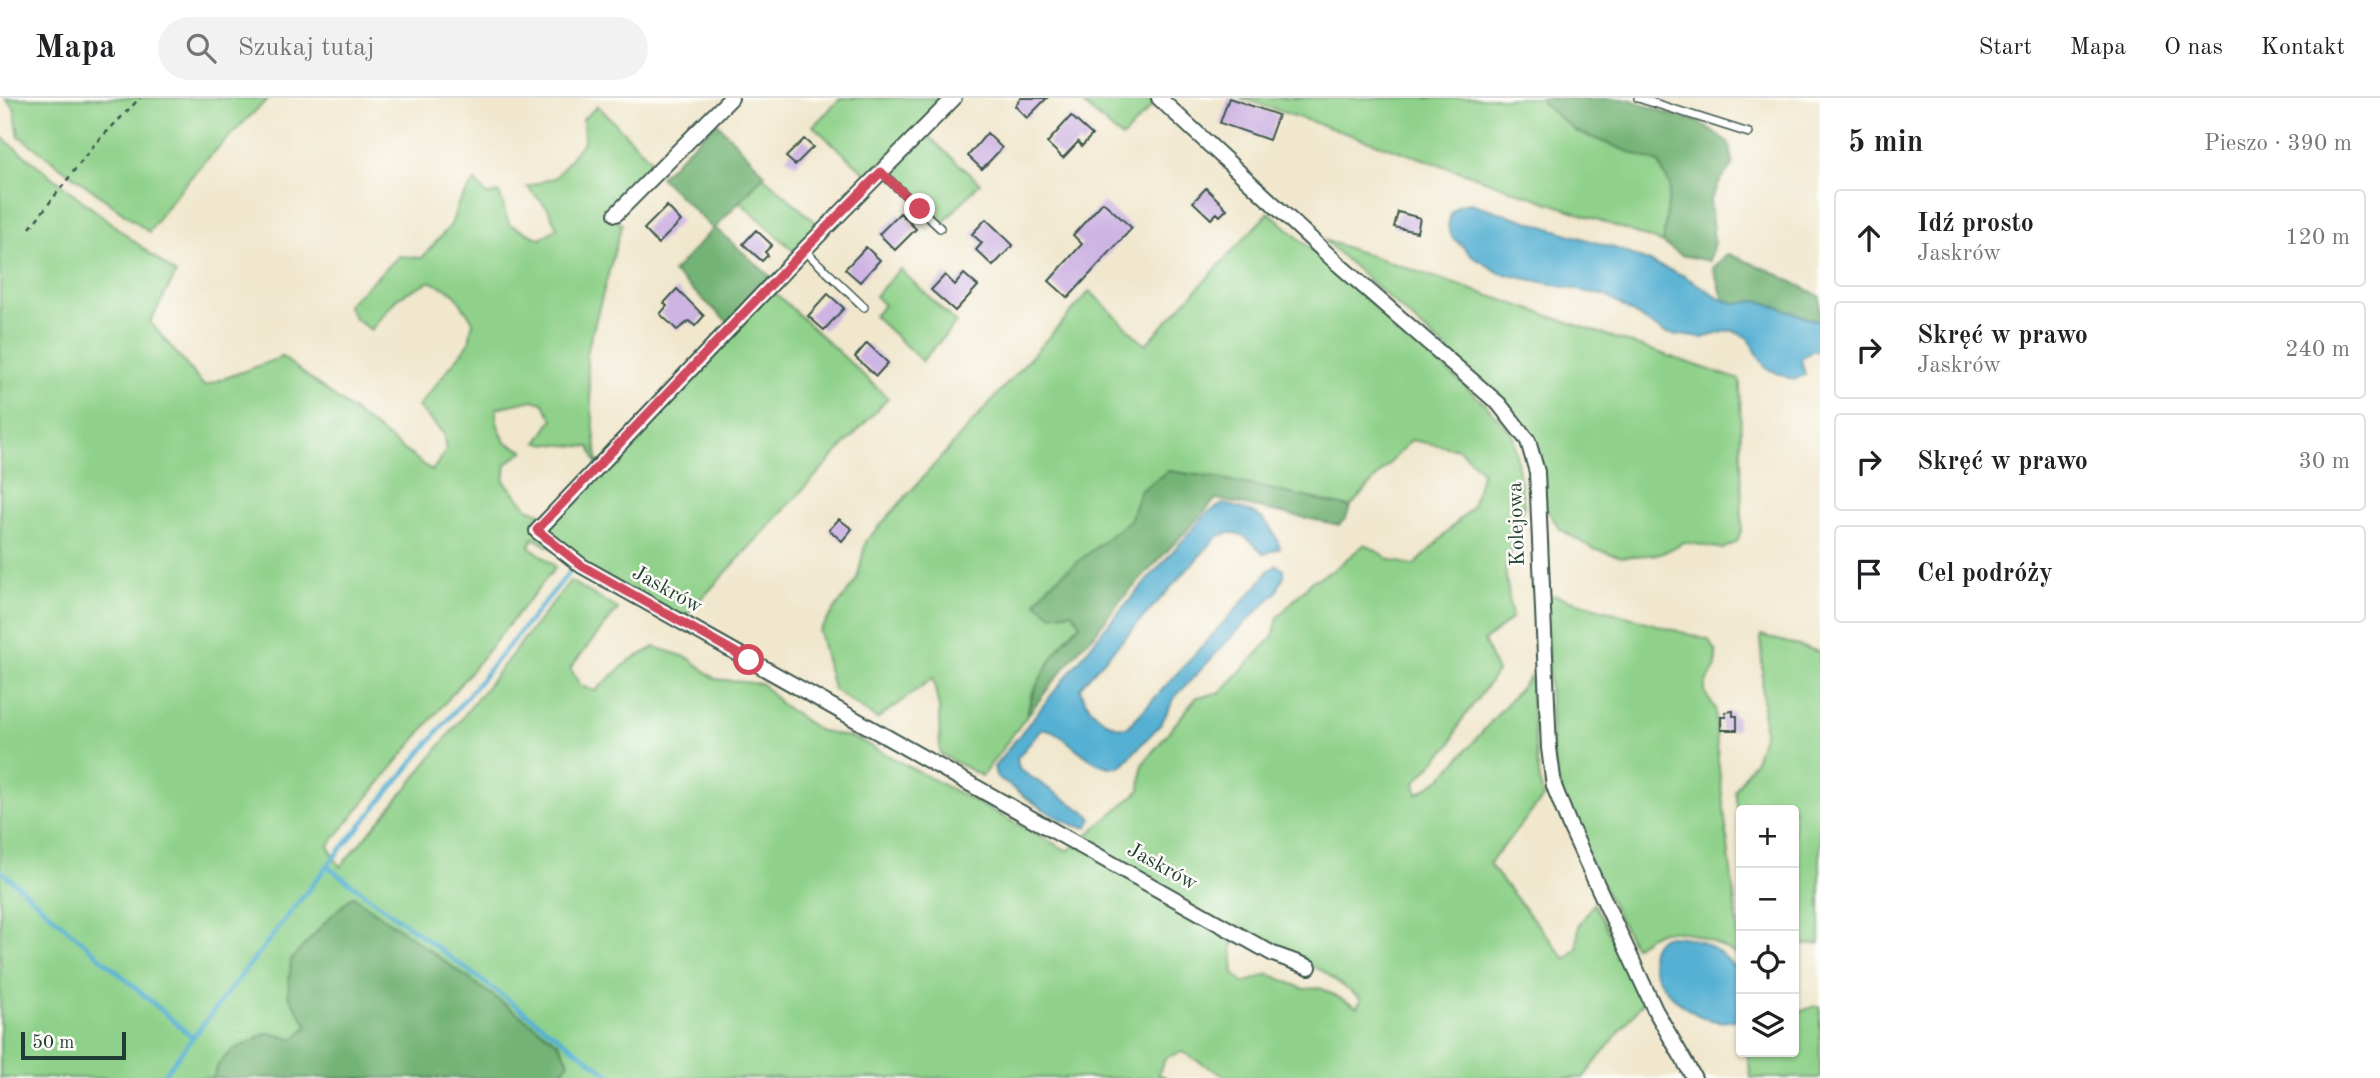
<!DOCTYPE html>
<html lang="pl">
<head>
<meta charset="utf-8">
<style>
	:root { --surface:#fff; --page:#f2f2f2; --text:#202124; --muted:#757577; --line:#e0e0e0 }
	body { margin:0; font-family:"Old Standard TT",serif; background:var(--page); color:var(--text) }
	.controls { position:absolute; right:21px; bottom:21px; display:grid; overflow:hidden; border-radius:7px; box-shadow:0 2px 5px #0004 }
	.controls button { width:63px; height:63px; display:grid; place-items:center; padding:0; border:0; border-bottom:2px solid var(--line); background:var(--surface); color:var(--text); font:35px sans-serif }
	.scale { position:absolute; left:21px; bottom:18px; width:105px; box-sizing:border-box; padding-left:7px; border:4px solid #1f3d34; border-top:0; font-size:19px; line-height:24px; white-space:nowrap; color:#1f3d34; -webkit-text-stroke:5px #fdfcf7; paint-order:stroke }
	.stop { position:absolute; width:21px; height:21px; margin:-16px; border:5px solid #d1495b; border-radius:50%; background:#fff }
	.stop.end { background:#d1495b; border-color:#fff; box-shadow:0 2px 7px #0008 }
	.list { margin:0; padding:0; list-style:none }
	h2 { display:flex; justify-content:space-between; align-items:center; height:91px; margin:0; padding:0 28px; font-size:30px }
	h2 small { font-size:23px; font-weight:400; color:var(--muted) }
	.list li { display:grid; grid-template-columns:46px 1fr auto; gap:21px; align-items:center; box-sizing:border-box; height:98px; margin:0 14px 14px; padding:0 14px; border:2px solid var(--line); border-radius:7px }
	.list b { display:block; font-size:26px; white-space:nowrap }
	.list p { margin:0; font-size:23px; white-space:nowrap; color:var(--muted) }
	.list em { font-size:23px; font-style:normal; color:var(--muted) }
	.icon { flex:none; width:38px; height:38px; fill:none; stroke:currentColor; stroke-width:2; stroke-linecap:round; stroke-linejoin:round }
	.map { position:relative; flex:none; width:1820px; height:980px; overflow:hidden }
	header { display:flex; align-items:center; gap:42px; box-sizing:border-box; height:98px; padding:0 35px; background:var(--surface); border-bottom:2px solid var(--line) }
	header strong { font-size:33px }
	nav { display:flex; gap:38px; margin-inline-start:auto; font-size:24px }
	.search { width:490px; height:63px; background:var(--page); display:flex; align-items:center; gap:18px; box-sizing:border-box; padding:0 24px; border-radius:38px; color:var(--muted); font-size:26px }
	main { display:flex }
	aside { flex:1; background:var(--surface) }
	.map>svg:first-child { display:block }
	.green { fill:#8fd18a; stroke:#57875f; stroke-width:2; fill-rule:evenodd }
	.forest { fill:#73b376; stroke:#497855; stroke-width:2 }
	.water { fill:#55b0d3; stroke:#3a7684; stroke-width:2 }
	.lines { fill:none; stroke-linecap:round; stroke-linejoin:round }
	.stream { stroke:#55b0d3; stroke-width:4.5 }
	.building { fill:#cdb4e3 }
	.service-casing { stroke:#3e564b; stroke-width:10 }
	.minor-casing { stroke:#3e564b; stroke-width:18 }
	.path { stroke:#3e564b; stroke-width:2.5; stroke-dasharray:5 5; stroke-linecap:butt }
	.service { stroke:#fff; stroke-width:7 }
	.minor { stroke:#fff; stroke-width:14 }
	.route { stroke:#d1495b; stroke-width:9 }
	.labels { text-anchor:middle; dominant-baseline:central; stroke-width:5; stroke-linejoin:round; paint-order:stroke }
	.street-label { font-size:21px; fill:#1f3d34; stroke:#fdfcf7 }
</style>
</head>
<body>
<header>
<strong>Mapa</strong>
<div class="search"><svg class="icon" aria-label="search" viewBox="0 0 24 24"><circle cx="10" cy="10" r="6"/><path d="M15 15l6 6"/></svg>Szukaj tutaj</div>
<nav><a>Start</a><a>Mapa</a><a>O nas</a><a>Kontakt</a></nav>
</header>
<main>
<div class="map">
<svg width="1820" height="980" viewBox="0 0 1820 980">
	<rect width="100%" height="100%" fill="#fdfcf7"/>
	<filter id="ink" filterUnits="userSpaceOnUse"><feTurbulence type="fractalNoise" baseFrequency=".0143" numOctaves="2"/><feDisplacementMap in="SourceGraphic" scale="14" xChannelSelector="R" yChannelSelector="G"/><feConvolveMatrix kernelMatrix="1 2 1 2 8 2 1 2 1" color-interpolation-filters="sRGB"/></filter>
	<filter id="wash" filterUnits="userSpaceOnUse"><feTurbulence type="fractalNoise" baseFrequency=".00686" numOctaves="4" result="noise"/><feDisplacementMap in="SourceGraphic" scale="28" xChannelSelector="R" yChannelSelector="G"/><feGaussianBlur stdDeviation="1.57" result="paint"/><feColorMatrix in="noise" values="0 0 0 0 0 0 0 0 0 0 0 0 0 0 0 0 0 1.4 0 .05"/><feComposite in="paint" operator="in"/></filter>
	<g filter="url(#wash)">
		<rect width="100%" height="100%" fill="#f0e7cd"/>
		<path class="green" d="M 5,0 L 269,0 C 225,42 182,83 149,134 L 19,38 L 14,9 Z
			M 841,0 L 941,0 L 944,3 L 909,39 L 904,41 L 870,79 L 813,28 Z
			M 1077,0 L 1148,0 L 1154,6 L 1122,40 Z
			M 1241,0 L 1541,0 L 1543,6 L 1622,49 L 1659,65 L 1670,88 L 1663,145 L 1459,73 Z
			M 598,8 L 653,64 L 605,114 L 622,126 L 586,257 L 598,368 L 771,191 L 888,300 L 681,523 L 533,440 L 529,448 L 556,469 L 328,748 L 340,769 L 406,691 L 570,483 L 618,511 L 570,570 L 581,588 L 595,593 L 630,562 L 655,549 L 689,560 L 715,581 L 762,586 L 781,606 L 818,632 L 857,641 L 1068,753 L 1140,692 L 1142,667 L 1197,599 L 1220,595 L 1273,539 L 1278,519 L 1312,483 L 1332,473 L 1365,446 L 1391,462 L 1414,468 L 1472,409 L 1482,373 L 1459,351 L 1411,342 L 1350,409 L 1218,380 L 1168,373 L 1140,393 L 1131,422 L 1050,486 L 1037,504 L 1051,517 L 1073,514 L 1080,526 L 1066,540 L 1032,595 L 1026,619 L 982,678 L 940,656 L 939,610 L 933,580 L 877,621 L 833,591 L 819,533 L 857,481 L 866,443 L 1090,193 L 1145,247 L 1269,114 L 1484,305 L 1513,336 L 1524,408 L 1505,472 L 1512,520 L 1484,543 L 1497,574 L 1459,626 L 1451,646 L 1415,684 L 1417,696 L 1442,680 L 1530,579 L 1536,658 L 1543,700 L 1489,766 L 1566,862 L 1577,850 L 1579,827 L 1594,805 L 1643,904 L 1583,980 L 1228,980 L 1182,954 L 1166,959 L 1158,976 L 1168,980 L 557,980 L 569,964 L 559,945 L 353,798 L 288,896 L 308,928 L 294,941 L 267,935 L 233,952 L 219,965 L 213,980 L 0,980 L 0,38 L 176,176 L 150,224 L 204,288 L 282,259 L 432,373 L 446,353 L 443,335 L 418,309 L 469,245 L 473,223 L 453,194 L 430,183 L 398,199 L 371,232 L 355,221 L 347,207 L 399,158 L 422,160 L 451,127 L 458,106 L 475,83 L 488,98 L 499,94 L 509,126 L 540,141 L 557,130 L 548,110 L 527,89 L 556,79 L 584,43 L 583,21 ZM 533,302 L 543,305 L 553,321 L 537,345 L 590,349 L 598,369 L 551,420 L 528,410 L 504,383 L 506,366 L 524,353 L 505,344 L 497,325 L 496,310 ZM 1245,838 L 1321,872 L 1361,901 L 1357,909 L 1320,890 L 1304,891 L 1269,876 L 1244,885 L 1234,876 L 1232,847 Z
			M 926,36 L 980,85 L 942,126 L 891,77 L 891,71 L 911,55 L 912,49 Z
			M 763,78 L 821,129 L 815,135 L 809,135 L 802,143 L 802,149 L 796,155 L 740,104 Z
			M 1324,142 L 1740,282 L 1742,430 L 1737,444 L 1723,451 L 1684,444 L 1661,456 L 1622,459 L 1594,451 L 1560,431 L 1543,406 L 1538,350 L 1525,329 L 1504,303 Z
			M 900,171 L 956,225 L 922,263 L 874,218 L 884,207 L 875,198 Z
			M 1553,497 L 1709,542 L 1716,553 L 1716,568 L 1705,587 L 1705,595 L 1715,610 L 1718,661 L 1741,859 C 1718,847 1692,830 1663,833 C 1654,834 1642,844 1634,849 L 1567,719 L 1552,656 L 1546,503 Z
			M 1761,537 L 1820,554 L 1820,845 L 1794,848 L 1794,712 L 1741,712 L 1741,739 L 1735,692 L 1755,662 L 1764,635 Z
			M 1815,908 L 1820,908 L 1820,980 L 1751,980 L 1747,954 L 1794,954 L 1794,916 Z"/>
		<path class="forest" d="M 1541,0 L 1629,1 L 1672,17 L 1699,24 L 1729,46 L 1733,66 L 1720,83 L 1710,103 L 1714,143 L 1710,163 L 1681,157 L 1663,145 L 1670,88 L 1659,65 L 1577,34 L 1543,6 Z
			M 716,24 L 765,76 L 715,130 L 770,178 L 728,224 L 673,174 L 713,131 L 660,79 Z
			M 1728,156 L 1769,172 L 1820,198 L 1820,224 L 1760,203 L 1735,205 L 1724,202 L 1713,170 Z
			M 1168,373 L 1218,380 L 1350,409 L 1346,420 L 1339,427 L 1216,401 L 1118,505 L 1093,538 L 1081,549 L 1026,619 C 1034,585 1055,551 1080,526 L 1073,514 L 1051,517 L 1036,504 L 1050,486 L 1130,422 L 1140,393 Z
			M 353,798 L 559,945 L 569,964 L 557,980 L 213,980 L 219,965 L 233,952 L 268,935 L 294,941 L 308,928 L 288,896 L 291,862 L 332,817 Z"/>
		<path class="water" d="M 1470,105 L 1620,152 L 1682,177 L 1724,202 L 1735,205 L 1760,203 L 1820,224 L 1820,253 L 1812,253 L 1801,261 L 1805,277 L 1793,282 L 1766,270 L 1747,239 L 1731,232 L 1702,240 L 1665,235 L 1606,198 L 1500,175 L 1475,160 L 1452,139 L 1448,128 L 1451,115 L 1459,107 Z
			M 1223,406 C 1255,413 1269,418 1280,450 L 1264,456 C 1249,441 1238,428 1217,439 L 1085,583 L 1080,590 C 1083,607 1109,633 1128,629 L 1258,487 L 1268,473 L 1277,467 L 1284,472 L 1284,478 L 1276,495 L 1240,530 L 1175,599 L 1161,626 L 1120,669 C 1086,674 1061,625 1041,632 L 1017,660 L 1019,671 L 1089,717 L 1092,721 L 1087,729 C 1069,733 1013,690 996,678 L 994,669 L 1105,530 L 1207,415 Z
			M 1663,838 C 1689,837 1709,844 1728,862 C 1733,867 1740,874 1741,880 C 1744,891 1741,907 1741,919 C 1699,943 1622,863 1663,838 Z"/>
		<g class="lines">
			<path class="stream" d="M 327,768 L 614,980
				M 0,772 L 192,939
				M 161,980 L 327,768 L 573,470"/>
		</g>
		<g id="blocks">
			<path class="building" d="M 1021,0 L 1047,0 L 1027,20 L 1015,8 Z
				M 1229,0 L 1278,17 L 1269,42 L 1220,25 Z
				M 1071,18 L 1092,37 L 1082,48 L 1078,44 L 1063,60 L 1047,45 Z
				M 987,35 L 1002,50 L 982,71 L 968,58 Z
				M 804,41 L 813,49 L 795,67 L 786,59 Z
				M 1206,90 L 1227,111 L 1220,118 L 1217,115 L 1211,121 L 1193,104 Z
				M 1103,104 L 1132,130 L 1068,200 L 1049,183 L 1082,146 L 1073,137 Z
				M 667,108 L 681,123 L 658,146 L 644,131 Z
				M 1398,114 L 1420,120 L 1417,134 L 1394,129 Z
				M 900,115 L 916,131 L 895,152 L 879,136 Z
				M 986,121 L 1013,147 L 993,168 L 976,152 L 982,145 L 972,136 Z
				M 756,132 L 772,147 L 765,154 L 768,157 L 762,163 L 743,146 Z
				M 866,149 L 880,162 L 860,184 L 845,171 Z
				M 964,176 L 978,188 L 955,213 L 931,192 L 945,177 L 955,187 Z
				M 677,191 L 704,218 L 695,228 L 689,223 L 677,232 L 660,216 L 667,208 L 664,205 Z
				M 828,196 L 844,210 L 824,232 L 808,218 Z
				M 867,245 L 888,265 L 876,278 L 855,259 Z
				M 839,421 L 852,431 L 842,443 L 829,432 Z
				M 1733,613 L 1733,618 L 1737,618 L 1737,632 L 1721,632 L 1721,619 L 1726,619 L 1725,614 Z"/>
		</g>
	</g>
	<g filter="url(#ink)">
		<use href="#blocks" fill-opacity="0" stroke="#3e564b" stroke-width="2"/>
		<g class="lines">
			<g class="service-casing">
				<path id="service" d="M 1638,0 L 1749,35
					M 881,74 L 940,130
					M 804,152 L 864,209"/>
			</g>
			<g class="minor-casing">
				<path id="minor" d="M 954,0 L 804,152 L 537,433 L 582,468 L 1273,856 L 1309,869
					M 1159,0 L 1338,166 L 1499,306 L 1528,343 L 1537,374 L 1549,650 L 1554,688 L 1569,726 L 1655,912 L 1694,980
					M 616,116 L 731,0"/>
			</g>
			<path class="path" d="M 30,130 L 94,47 L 140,0"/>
			<use href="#service" class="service"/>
			<use href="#minor" class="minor"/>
		</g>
	</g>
	<g class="lines" filter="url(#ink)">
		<path class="route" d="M 749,562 L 582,468 L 537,432 L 804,152 L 881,74 L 920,111"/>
	</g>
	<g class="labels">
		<g class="street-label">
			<text transform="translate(1517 426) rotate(-92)">Kolejowa</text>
			<text transform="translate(667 492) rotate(29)">Jaskrów</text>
			<text transform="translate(1162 769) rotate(29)">Jaskrów</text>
		</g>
	</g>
</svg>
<div class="controls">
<button>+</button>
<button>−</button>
<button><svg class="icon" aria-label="locate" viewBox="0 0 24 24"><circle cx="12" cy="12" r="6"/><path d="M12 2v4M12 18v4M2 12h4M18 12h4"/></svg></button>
<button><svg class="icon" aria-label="layers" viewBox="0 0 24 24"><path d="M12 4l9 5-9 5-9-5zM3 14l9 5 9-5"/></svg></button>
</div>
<div class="scale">50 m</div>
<div class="stop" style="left:749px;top:562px"></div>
<div class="stop end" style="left:920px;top:111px"></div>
</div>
<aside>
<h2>5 min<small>Pieszo · 390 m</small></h2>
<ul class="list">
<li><svg class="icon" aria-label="ahead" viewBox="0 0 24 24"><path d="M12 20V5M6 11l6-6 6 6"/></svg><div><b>Idź prosto</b><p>Jaskrów</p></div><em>120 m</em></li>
<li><svg class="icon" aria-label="right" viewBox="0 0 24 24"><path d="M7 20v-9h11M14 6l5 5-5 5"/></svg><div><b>Skręć w prawo</b><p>Jaskrów</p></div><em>240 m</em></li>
<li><svg class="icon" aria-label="right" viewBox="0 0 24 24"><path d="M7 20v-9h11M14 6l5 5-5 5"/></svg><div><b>Skręć w prawo</b></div><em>30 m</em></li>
<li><svg class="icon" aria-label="arrive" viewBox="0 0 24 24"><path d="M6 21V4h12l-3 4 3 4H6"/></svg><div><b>Cel podróży</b></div></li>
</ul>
</aside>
</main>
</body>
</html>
